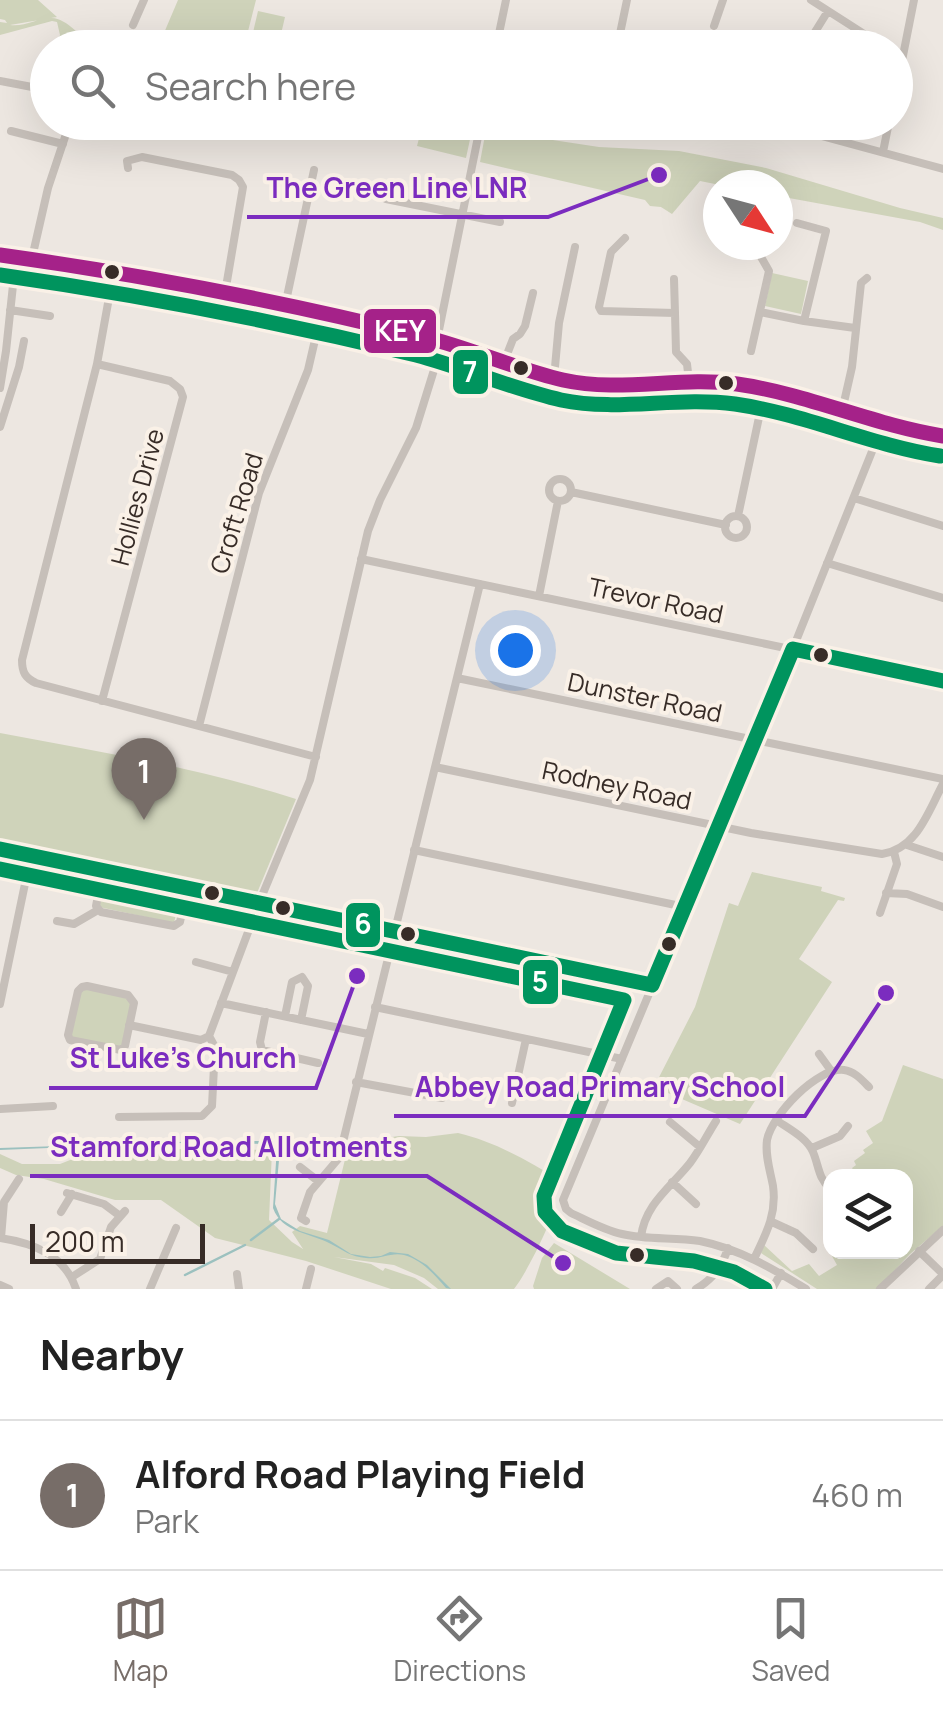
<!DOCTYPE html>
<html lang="en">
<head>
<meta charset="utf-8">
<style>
	:root { --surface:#fff; --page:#f2f2f2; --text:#222; --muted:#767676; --line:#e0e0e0; --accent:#776d68 }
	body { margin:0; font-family:Manrope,sans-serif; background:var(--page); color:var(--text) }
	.controls { position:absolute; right:30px; bottom:30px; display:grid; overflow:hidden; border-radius:20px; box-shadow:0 10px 40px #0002 }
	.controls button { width:90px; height:90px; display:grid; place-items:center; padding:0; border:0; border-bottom:2px solid var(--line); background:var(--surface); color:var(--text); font:50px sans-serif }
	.compass { position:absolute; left:703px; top:170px; width:90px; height:90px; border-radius:50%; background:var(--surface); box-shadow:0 10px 40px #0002; rotate:126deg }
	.scale { position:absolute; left:30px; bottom:25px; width:175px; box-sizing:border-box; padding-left:10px; border:5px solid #372c27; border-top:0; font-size:28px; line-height:35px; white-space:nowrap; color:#372c27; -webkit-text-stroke:8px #faf1e7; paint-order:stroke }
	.you { position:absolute; left:515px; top:650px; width:35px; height:35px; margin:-25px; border:8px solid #fff; border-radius:50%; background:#1a73e8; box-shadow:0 0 0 15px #1a73e833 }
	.badge { display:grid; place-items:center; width:65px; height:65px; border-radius:50%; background:var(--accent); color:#fff; font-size:32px; font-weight:700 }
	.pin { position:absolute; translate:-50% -82px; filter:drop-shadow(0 2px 5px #0008) }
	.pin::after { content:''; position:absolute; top:52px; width:35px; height:30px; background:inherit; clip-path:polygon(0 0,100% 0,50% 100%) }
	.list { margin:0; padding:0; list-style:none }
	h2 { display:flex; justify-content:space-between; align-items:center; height:130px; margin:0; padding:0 40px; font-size:42px }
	h2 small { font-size:32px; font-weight:400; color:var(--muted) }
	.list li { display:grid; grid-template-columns:65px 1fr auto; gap:30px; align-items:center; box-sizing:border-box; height:150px; padding:0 40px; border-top:2px solid var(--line) }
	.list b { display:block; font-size:38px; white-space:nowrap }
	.list p { margin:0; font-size:32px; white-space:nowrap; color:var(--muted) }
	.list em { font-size:32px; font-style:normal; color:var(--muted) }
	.icon { flex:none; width:55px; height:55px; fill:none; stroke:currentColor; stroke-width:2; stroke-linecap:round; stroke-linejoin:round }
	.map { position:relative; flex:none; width:943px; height:1289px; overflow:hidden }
	.search { position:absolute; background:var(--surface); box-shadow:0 10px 40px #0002; left:30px; right:30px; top:30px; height:110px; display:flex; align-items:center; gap:25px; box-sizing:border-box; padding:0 35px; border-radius:55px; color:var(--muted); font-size:38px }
	.sheet { height:280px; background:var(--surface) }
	nav { display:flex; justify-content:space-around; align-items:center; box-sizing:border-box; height:140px; border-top:2px solid var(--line); background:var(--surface); font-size:28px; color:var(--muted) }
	nav a { display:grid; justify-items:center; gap:5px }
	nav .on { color:var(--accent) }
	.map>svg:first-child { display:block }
	.green { fill:#cfd3ba }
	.water { fill:#9cc1bf }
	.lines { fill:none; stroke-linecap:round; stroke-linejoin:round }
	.stream { stroke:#9cc1bf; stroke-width:2.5 }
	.minor { stroke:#c6bfb9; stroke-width:8 }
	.major { stroke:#b5ada9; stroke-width:10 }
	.bus-1-casing { stroke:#faf1e7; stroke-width:22 }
	.bus-2-casing { stroke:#faf1e7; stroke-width:22 }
	.bus-3-casing { stroke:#faf1e7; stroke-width:22 }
	.bus-4-casing { stroke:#faf1e7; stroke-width:22 }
	.bus-1 { stroke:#00945e; stroke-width:15 }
	.bus-2 { stroke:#00945e; stroke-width:15 }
	.bus-3 { stroke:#a52289; stroke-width:15 }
	.bus-4 { stroke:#00945e; stroke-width:15 }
	.bus-dot { fill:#372c27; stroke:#faf1e7; stroke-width:4 }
	.labels { text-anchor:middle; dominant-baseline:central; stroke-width:8; stroke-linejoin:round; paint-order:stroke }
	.street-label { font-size:25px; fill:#372c27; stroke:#faf1e7 }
	.leader { fill:none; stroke:#7b2cbf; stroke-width:4 }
	.callout-dot { fill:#7b2cbf; stroke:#faf1e7; stroke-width:4 }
	.callout-label { font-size:28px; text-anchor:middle; font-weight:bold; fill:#7b2cbf; stroke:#faf1e7; stroke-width:8; stroke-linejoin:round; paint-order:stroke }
	.line-badge { stroke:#faf1e7; stroke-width:4 }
	.badge-label { font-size:28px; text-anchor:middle; font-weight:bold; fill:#fff }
</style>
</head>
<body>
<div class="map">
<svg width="943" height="1289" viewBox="0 0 943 1289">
	<rect width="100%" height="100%" fill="#ede7e1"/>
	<path class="green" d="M 0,0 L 38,0 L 57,17 L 10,25 C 25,27 37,18 52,18 C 66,18 84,39 92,47 L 55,47 L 60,35 L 57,22 L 52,21 L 0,35 L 0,22 L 7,23 L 5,20 L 0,19 Z
		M 178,0 L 256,0 L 244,47 L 158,47 Z
		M 258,11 L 285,17 L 278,47 L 251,41 Z
		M 423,123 L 444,123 L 472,130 L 466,158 L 417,146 Z
		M 486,130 L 599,147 L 679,151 L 766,168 L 900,208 L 943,218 L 943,230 L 920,222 L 778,196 L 778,185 L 720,185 L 700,181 L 672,214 L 661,207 L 650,206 L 645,200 L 480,162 Z
		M 772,273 L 808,281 L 801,314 L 765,306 Z
		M 0,733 C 99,752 200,768 296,799 L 257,893 L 254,896 L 0,842 Z
		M 752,872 L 822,887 L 821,891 L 845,898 L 844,901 L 838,900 L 799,959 L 832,982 L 740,1124 L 654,1087 L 695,1007 L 729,903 L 738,906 Z
		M 106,876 L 181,893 L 174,923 L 99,907 Z
		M 82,987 L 132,998 L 121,1050 L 70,1040 Z
		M 903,1065 L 943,1079 L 943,1226 L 910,1254 L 877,1289 L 817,1289 L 761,1253 L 764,1245 L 792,1271 L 809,1264 L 819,1276 L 837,1265 L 828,1249 L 830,1246 L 830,1252 L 906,1252 L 906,1176 L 857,1176 L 852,1168 L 856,1165 L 854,1161 L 865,1153 L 863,1150 L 873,1143 L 866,1131 L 882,1121 Z
		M 458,1133 C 496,1142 528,1161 562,1181 L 556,1185 C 553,1194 556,1200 554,1208 C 549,1228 526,1274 514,1289 L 438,1289 L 424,1278 L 394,1265 L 334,1257 L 371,1264 L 383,1271 L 385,1268 L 415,1278 L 432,1289 L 391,1289 L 306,1261 L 215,1238 L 161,1200 L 115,1200 L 44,1179 L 16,1175 L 0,1168 L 0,1154 L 22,1164 L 60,1164 L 93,1151 L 111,1155 L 165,1149 L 272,1150 L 269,1220 L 292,1242 L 303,1249 L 292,1232 L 300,1226 L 327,1233 L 349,1143 L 399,1136 L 426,1137 Z
		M 554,1243 L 630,1289 L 534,1289 L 533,1286 L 542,1258 Z"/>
	<path class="water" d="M 207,1141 L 278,1141 L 280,1149 L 275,1204 L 281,1219 L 300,1231 L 329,1240 L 351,1254 L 370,1257 L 381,1256 L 390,1252 L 408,1254 L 427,1265 L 451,1289 L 446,1288 C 434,1274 422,1260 404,1255 C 390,1252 380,1260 366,1258 C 351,1257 343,1250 331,1244 C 311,1233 282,1233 273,1208 L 277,1147 L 272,1144 L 169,1143 L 0,1150 L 0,1148 Z"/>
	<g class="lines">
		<path class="stream" d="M 251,1240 L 279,1219
			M 185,1275 L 245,1245"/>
		<path class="minor" d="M 811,0 L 886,48
			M 133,25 L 144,0
			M 714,26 L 723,0
			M 496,48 L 506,0
			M 617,48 L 627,0
			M 805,48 L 828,11
			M 0,81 L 48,90
			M 896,91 L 914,0
			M 770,122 L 943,169
			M 11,131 L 63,144
			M 883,152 L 889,122
			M 128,168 L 127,161 L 142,157 L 232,175 L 239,180 L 243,187 L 225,293
			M 386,199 L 500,222
			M 797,223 L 826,231 L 804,321
			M 625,238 L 611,252 L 599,307 L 601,311 L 675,313 L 676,352 L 687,364 L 689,381
			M 750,245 L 757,250 L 769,271 L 751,351
			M 32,258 L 48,188 L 70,122
			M 114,270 L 97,364 L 22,660 C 22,672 25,678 36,683 L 316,757
			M 674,279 L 675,313
			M 285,306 L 314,170
			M 10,310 L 50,316
			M 760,312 L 804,321 L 855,328
			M 437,340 L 481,122
			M 504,362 L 513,339 L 520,334 L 525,326 L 533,293
			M 97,364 L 170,381 L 180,389 L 183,397 L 102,701
			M 554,378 L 559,323 L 575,247
			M 0,388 L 6,351 L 16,257
			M 842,411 L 852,367 L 861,283 L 867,278
			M 0,427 L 19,367 L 24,341
			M549 490a11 11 0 1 1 22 0a11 11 0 1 1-22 0Z
			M 571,492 L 726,525
			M 854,498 L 943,526
			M 738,516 L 765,389
			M725 527a11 11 0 1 1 22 0a11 11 0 1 1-22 0Z
			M 361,559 L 943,681
			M 827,563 L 943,598
			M 539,596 L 558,501
			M 457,678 L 943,779
			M 199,726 L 259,493 L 308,370 L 321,314
			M 435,767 L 751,833 L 882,854 C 917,849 928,812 943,784
			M 907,845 L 943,857
			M 0,849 L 652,985
			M 414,850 L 685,907
			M 103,870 L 96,906 L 101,912 L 174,926 L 180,922 L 187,888
			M 886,893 L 907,894 L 943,907
			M 880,913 L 897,864 L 894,852
			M 57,921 L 74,924 L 98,910
			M 324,936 L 328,917
			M 196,962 L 233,972
			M 87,986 L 128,995 L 134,1003 L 125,1046 L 121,1050 L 70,1040 L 68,1035 L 78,991 L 82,987 Z
			M 221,1003 L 368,1034
			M 0,1004 L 31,855
			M 375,1007 L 622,1059
			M 266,1012 L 260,1042 L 262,1050 L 318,1063
			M 285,1016 L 292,982 L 302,977 L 308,986 L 301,1020
			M 129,1025 L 201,1040 L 209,1036 L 259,903 L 310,780 L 368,531 L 380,500 L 416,428 L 443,341
			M 819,1054 L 832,1072
			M 356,1082 L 442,1098
			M 512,1103 L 526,1039
			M 0,1109 L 53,1106
			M 119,1117 L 202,1116 L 212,1106 L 215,1047 L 209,1036
			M 776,1120 C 789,1129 807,1138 813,1152 C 819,1166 818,1178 830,1188
			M 670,1122 L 700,1147
			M 812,1148 L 840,1136 L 848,1126
			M 300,1167 L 318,1181
			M 672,1182 L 696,1204
			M 67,1193 L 104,1204 L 120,1216
			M 61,1212 L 72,1194
			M 306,1221 L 301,1218 L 310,1192 L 339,1158 L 480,584
			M 772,1222 L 796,1233 L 813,1249
			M 641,1237 C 645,1204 671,1187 690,1163 C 700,1150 707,1135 716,1121
			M 0,1238 C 33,1243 65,1255 76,1289
			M 1,1238 L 4,1202 L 19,1179
			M 919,1251 L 943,1274
			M 754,1259 C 766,1234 777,1214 773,1186 C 770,1170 765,1156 767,1140 C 772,1115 817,1067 844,1070 C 854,1071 862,1080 869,1087
			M 237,1274 L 239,1289
			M 72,1277 L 100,1259 L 111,1227 L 125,1211
			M 0,1285 L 9,1289
			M 150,1289 L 176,1228
			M 306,1289 L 311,1269
			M 656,1289 L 668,1281 L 677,1289
			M 696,1289 C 713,1279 722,1267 728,1248
			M 772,1289 L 781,1273
			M 806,1289 C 772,1268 739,1249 700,1241 C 674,1237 647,1240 622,1234 C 604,1230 588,1221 571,1213 L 566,1209 L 563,1200 L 794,646 L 883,424
			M 880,1289 L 943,1230
			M 929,1289 L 943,1275"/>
		<path class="major" d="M 0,255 C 143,274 285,303 425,337 C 479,350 530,376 585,384 C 620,389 656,382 692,381 C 714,381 737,384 759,388 C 822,399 880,429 943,436"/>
		<g class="bus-1-casing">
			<path id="bus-1" d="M 0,849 L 652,985 L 793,649 L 943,681"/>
		</g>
		<g class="bus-2-casing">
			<path id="bus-2" d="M 0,869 L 624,1000 L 544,1196 L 545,1212 L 562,1231 L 616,1253 L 694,1261 L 734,1272 L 765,1289"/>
		</g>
		<g class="bus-3-casing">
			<path id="bus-3" d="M 0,255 C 143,275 285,302 425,337 C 472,349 516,369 563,380 C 621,393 679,376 737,384 C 808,394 873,425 943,436"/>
		</g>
		<g class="bus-4-casing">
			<path id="bus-4" d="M 0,275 C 140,295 279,322 416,355 C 465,368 512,389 561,400 C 619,412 676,396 735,404 C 805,414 870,445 940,456"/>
		</g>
		<use href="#bus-1" class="bus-1"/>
		<use href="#bus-2" class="bus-2"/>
		<use href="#bus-3" class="bus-3"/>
		<use href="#bus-4" class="bus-4"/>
	</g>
	<g class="bus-dot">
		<circle cx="112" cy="272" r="9"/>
		<circle cx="521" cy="368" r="9"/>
		<circle cx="726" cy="383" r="9"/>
		<circle cx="821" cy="655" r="9"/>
		<circle cx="212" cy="893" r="9"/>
		<circle cx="283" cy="908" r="9"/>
		<circle cx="408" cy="934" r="9"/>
		<circle cx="669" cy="944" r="9"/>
		<circle cx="637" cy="1255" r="9"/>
	</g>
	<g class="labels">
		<g class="street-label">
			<text transform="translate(137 497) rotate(-75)">Hollies Drive</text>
			<text transform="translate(236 513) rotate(-73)">Croft Road</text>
			<text transform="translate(656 600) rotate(12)">Trevor Road</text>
			<text transform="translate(645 697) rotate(12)">Dunster Road</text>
			<text transform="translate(617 785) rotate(12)">Rodney Road</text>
		</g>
	</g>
	<path class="leader" d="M659 175L548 217H247M357 976L316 1088H49M886 993L805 1116H394M563 1263L427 1176H30"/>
	<g class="callout-dot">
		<circle cx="659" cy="175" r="10"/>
		<circle cx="357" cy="976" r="10"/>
		<circle cx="886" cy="993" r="10"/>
		<circle cx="563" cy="1263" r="10"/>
	</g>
	<g class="callout-label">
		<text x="397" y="198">The Green Line LNR</text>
		<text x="183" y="1068">St Luke's Church</text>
		<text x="600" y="1097">Abbey Road Primary School</text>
		<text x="229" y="1157">Stamford Road Allotments</text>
	</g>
	<g class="line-badge">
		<rect x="362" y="307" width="76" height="48" rx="10" fill="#a52289"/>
		<rect x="451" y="348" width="39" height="48" rx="10" fill="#00945e"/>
		<rect x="344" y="901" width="38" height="48" rx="10" fill="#00945e"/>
		<rect x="521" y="958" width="39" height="48" rx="10" fill="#00945e"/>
	</g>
	<g class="badge-label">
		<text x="400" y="341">KEY</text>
		<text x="470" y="382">7</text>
		<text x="363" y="934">6</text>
		<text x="540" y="992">5</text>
	</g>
</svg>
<div class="controls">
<button><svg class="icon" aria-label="layers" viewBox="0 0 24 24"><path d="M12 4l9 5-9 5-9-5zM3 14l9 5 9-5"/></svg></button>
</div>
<svg class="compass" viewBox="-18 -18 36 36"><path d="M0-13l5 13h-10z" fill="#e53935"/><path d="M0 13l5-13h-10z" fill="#767676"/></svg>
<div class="scale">200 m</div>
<div class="you"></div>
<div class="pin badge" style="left:144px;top:820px">1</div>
<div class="search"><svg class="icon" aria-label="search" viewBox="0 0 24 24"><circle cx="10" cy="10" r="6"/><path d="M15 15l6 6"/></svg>Search here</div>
</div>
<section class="sheet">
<h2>Nearby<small></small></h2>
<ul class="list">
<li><span class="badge">1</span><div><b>Alford Road Playing Field</b><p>Park</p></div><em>460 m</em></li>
</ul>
</section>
<nav>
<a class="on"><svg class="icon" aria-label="map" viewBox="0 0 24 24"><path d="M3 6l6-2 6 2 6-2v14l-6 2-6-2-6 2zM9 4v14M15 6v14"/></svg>Map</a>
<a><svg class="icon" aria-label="directions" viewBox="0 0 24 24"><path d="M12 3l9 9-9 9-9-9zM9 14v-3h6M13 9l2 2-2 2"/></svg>Directions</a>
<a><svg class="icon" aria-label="saved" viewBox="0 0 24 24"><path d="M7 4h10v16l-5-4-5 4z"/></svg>Saved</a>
</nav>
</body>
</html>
